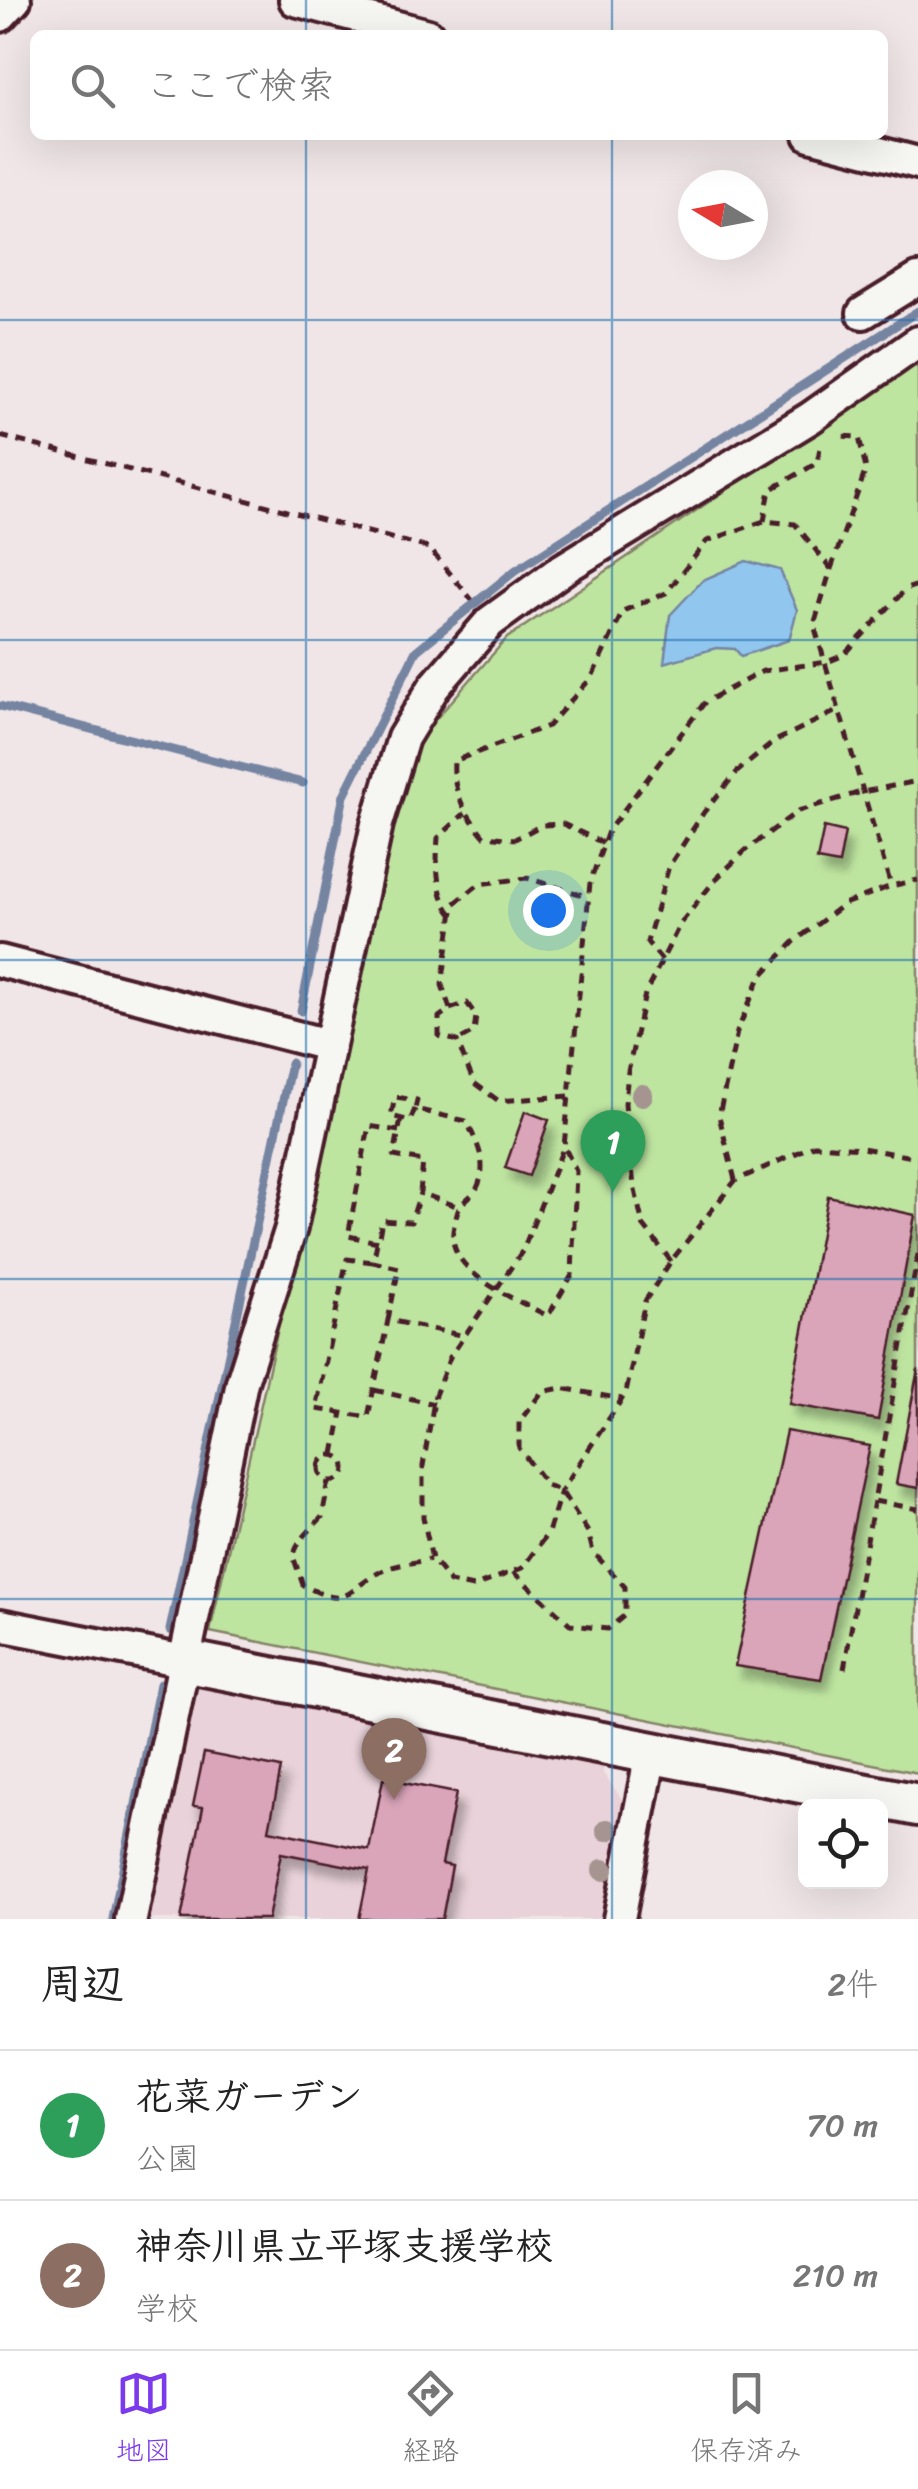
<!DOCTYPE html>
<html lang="ja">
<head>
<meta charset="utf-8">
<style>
	:root { --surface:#fff; --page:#f2f2f2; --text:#222; --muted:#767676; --line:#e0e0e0; --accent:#7c3aed }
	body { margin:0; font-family:Sriracha,"Klee One",sans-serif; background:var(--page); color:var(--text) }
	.controls { position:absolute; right:30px; bottom:30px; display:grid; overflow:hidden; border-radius:15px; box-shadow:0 10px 40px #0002 }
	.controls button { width:90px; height:90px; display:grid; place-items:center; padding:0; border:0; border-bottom:2px solid var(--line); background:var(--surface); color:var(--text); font:50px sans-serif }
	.compass { position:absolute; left:678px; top:170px; width:90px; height:90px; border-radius:50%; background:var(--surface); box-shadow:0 10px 40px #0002; rotate:280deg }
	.you { position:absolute; left:548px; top:910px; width:35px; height:35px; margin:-25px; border:8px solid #fff; border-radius:50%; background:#1a73e8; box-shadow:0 0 0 15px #1a73e833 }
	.badge { display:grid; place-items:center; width:65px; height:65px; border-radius:50%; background:var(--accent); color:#fff; font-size:32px; font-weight:700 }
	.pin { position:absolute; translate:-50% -82px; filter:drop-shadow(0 2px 5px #0008) }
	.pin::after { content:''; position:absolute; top:52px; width:35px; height:30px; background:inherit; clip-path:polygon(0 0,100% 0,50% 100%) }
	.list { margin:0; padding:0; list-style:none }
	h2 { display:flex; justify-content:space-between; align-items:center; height:130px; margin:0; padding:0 40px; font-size:42px }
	h2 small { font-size:32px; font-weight:400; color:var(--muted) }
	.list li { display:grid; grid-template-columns:65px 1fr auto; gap:30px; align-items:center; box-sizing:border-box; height:150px; padding:0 40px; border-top:2px solid var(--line) }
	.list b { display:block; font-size:38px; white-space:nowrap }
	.list p { margin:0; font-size:32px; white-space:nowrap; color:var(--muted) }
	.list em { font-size:32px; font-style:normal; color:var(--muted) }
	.icon { flex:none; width:55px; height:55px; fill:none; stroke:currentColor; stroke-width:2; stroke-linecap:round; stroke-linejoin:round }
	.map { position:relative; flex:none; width:918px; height:1919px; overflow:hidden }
	.search { position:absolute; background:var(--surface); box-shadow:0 10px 40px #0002; left:30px; right:30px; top:30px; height:110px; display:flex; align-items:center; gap:25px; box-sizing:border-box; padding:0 35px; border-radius:15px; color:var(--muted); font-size:38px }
	.sheet { height:430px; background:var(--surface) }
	nav { display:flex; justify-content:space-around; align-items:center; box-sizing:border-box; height:140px; border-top:2px solid var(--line); background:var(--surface); font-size:28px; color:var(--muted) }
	nav a { display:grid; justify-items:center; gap:5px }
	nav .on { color:var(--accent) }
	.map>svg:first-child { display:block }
	.built { fill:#e9d2d9 }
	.green { fill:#bee5a0; stroke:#848266; stroke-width:2.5 }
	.water { fill:#91c7ef; stroke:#7584a1; stroke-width:2.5 }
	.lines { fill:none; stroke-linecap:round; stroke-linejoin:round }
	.stream { stroke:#7584a1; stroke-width:9 }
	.building { fill:#daa4b9; stroke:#4a1f2b; stroke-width:2.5; filter:url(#shadow) }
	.minor-casing { stroke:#4a1f2b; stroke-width:38 }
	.tertiary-casing { stroke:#4a1f2b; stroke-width:48 }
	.path { stroke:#4a1f2b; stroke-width:5; stroke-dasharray:10 8; stroke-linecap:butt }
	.minor { stroke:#f6f6f2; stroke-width:30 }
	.tertiary { stroke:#f6f6f2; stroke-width:40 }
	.tree { fill:#a59490 }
	.grid { fill:none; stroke:#1f6fb2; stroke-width:2.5; stroke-opacity:0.55 }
</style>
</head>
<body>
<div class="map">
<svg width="918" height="1919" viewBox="0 0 918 1919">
	<defs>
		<filter id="shadow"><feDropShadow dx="6" dy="11" stdDeviation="5" flood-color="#0004"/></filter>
	</defs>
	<rect width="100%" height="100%" fill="#f0e6e7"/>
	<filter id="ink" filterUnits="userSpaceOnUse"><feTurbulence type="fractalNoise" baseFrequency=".01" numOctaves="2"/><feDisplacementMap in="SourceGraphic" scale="20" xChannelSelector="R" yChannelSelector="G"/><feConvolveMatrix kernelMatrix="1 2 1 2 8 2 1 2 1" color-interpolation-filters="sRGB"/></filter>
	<g filter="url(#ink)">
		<path class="built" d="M 194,1682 L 605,1759 L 603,1773 L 622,1799 L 627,1800 L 605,1919 L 142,1919 Z"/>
		<path class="green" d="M 912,365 L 918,367 L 918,1773 L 210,1632 L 407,752 L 507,638 Z"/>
		<path class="water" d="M 746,561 L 780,570 L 797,610 L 789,640 L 741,656 L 735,649 L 716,648 L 664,663 L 670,615 L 703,580 Z"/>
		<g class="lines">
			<path class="stream" d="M 0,706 L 303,783
				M 301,1011 L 344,795 L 416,651 L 516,570 L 918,311
				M 170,1630 L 291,1063
				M 113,1919 L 160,1684"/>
		</g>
		<path class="building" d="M 824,827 L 845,832 L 839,864 L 817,860 Z
			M 525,1111 L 549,1120 L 529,1176 L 505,1168 Z
			M 828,1196 L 915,1215 L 878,1420 L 789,1404 Z
			M 918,1369 L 918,1488 L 896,1484 Z
			M 786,1431 L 870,1446 L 821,1679 L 735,1666 Z
			M 204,1753 L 281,1768 L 269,1830 L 369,1850 L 383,1779 L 456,1793 L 442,1864 L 452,1866 L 442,1919 L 359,1919 L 369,1870 L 281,1853 L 268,1919 L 181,1919 L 203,1807 L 193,1806 Z"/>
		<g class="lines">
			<g class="minor-casing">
				<path id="minor" d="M 295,0 L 428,35
					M 0,16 L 15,0
					M 810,135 L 918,163
					M 863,313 L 918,279
					M 0,961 L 328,1045
					M 0,1625 L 184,1661
					M 131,1919 L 242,1382 L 291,1228 L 377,824 L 403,738 L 434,687 L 490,622 L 563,569 L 810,418 L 918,342
					M 619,1919 L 651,1753"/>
			</g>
			<g class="tertiary-casing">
				<path id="tertiary" d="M 184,1661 L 918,1805"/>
			</g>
			<path class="path" d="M 0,436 L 429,548 L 472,600
				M 764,521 L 770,490 L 817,463 L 820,448
				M 831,569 L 866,469 L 859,437 L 837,436
				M 918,585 L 906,589 L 844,655 L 827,662 L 763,671 L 705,702 L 608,831 L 590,883 L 564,1146 L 523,1250 L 450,1357 L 435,1395 L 423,1466 L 423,1517 L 432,1559 L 450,1582 L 473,1587 L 522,1568 L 548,1533 L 561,1491 L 626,1393 L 645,1301 L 671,1261 L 735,1181 L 814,1145 L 862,1148 L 918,1158
				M 603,843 L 563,824 L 542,825 L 515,839 L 484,836 C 465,813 452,793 454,761 L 548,726 L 592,677 L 623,611 L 666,593 L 707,541 L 764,521 L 795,524 L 831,569 L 814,625 L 891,886
				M 452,914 C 436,896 436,861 438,838 L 465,813
				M 662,960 L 647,942 L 669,866 L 704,812 L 737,772 L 775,741 L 841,709
				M 450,1009 L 467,1003 L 476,1016 L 474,1032 L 457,1041
				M 569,1096 L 499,1101 L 474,1083 L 457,1041 L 439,1036 L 439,1017 L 450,1009 L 442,985 L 454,904 L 479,884 L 527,878 L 589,897
				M 415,1109 L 410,1121 L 391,1116 L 395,1097 L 417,1100 L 415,1109 L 466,1121 C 477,1142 489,1164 477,1188 C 474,1194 466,1199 461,1205 C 457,1210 456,1219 454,1226 C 442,1271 515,1299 548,1316 L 572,1275 L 576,1171 L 564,1146
				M 401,1119 L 394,1156 L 423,1161 L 420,1193 L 459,1207
				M 399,1131 L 369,1126 L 348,1236 L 378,1242 L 382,1220 L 411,1222 L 420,1193
				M 735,1180 L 719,1116 L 737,1032 L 760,977 L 795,941 L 844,904 L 891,886 L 918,880
				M 377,1243 L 373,1262 L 399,1268 L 388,1320 L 465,1336
				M 918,1254 L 874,1501 L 918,1509
				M 671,1261 L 643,1225 L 634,1186 L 625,1104 L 628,1071 L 645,994 L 680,924 L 715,880 L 746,850 L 798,811 L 858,793 L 918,781
				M 373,1262 L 347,1259 L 316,1409 L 368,1417 L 388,1320
				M 374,1390 L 434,1404
				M 334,1454 L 342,1412
				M319 1468a13 13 0 1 1 26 0a13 13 0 1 1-26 0Z
				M 329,1481 L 322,1517 L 299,1542 L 293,1556 L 303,1585 C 351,1611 344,1590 382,1571 C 396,1564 415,1563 430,1559
				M 513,1572 L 571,1625 L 608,1629 L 625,1615 L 625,1587 L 593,1552 L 588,1532 L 561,1491 L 547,1485 L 519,1448 L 519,1422 L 542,1392 L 561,1388 L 622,1399
				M 844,1669 L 874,1501"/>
			<use href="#minor" class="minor"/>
			<use href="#tertiary" class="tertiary"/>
		</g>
		<g class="tree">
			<circle cx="642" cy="1095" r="11"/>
			<circle cx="607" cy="1830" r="11"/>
			<circle cx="603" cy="1870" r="11"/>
		</g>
	</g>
	<path class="grid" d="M 306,0 L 306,35M 612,0 L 612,35M 306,135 L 306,1919M 612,135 L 612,1919M 0,320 L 918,320M 0,640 L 918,640M 0,960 L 918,960M 0,1279 L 918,1279M 0,1599 L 918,1599"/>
</svg>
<div class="controls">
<button><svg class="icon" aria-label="locate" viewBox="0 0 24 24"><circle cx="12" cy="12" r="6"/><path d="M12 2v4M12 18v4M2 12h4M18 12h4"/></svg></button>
</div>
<svg class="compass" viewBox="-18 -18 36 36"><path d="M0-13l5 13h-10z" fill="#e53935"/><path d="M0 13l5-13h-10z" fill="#767676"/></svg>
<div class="you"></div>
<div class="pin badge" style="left:613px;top:1192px;background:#2e9e5b">1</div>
<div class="pin badge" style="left:394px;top:1800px;background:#8d6e63">2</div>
<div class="search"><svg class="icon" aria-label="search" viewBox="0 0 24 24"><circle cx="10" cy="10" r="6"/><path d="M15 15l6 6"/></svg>ここで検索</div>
</div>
<section class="sheet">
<h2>周辺<small>2件</small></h2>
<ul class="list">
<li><span class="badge" style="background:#2e9e5b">1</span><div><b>花菜ガーデン</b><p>公園</p></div><em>70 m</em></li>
<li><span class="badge" style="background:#8d6e63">2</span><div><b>神奈川県立平塚支援学校</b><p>学校</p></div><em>210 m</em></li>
</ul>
</section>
<nav>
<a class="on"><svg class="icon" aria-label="map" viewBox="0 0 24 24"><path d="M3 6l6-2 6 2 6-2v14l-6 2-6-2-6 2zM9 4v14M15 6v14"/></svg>地図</a>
<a><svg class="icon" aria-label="directions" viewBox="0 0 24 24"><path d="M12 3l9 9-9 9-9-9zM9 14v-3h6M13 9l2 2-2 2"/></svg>経路</a>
<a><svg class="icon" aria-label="saved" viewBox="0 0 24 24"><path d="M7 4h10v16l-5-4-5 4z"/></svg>保存済み</a>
</nav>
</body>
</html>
